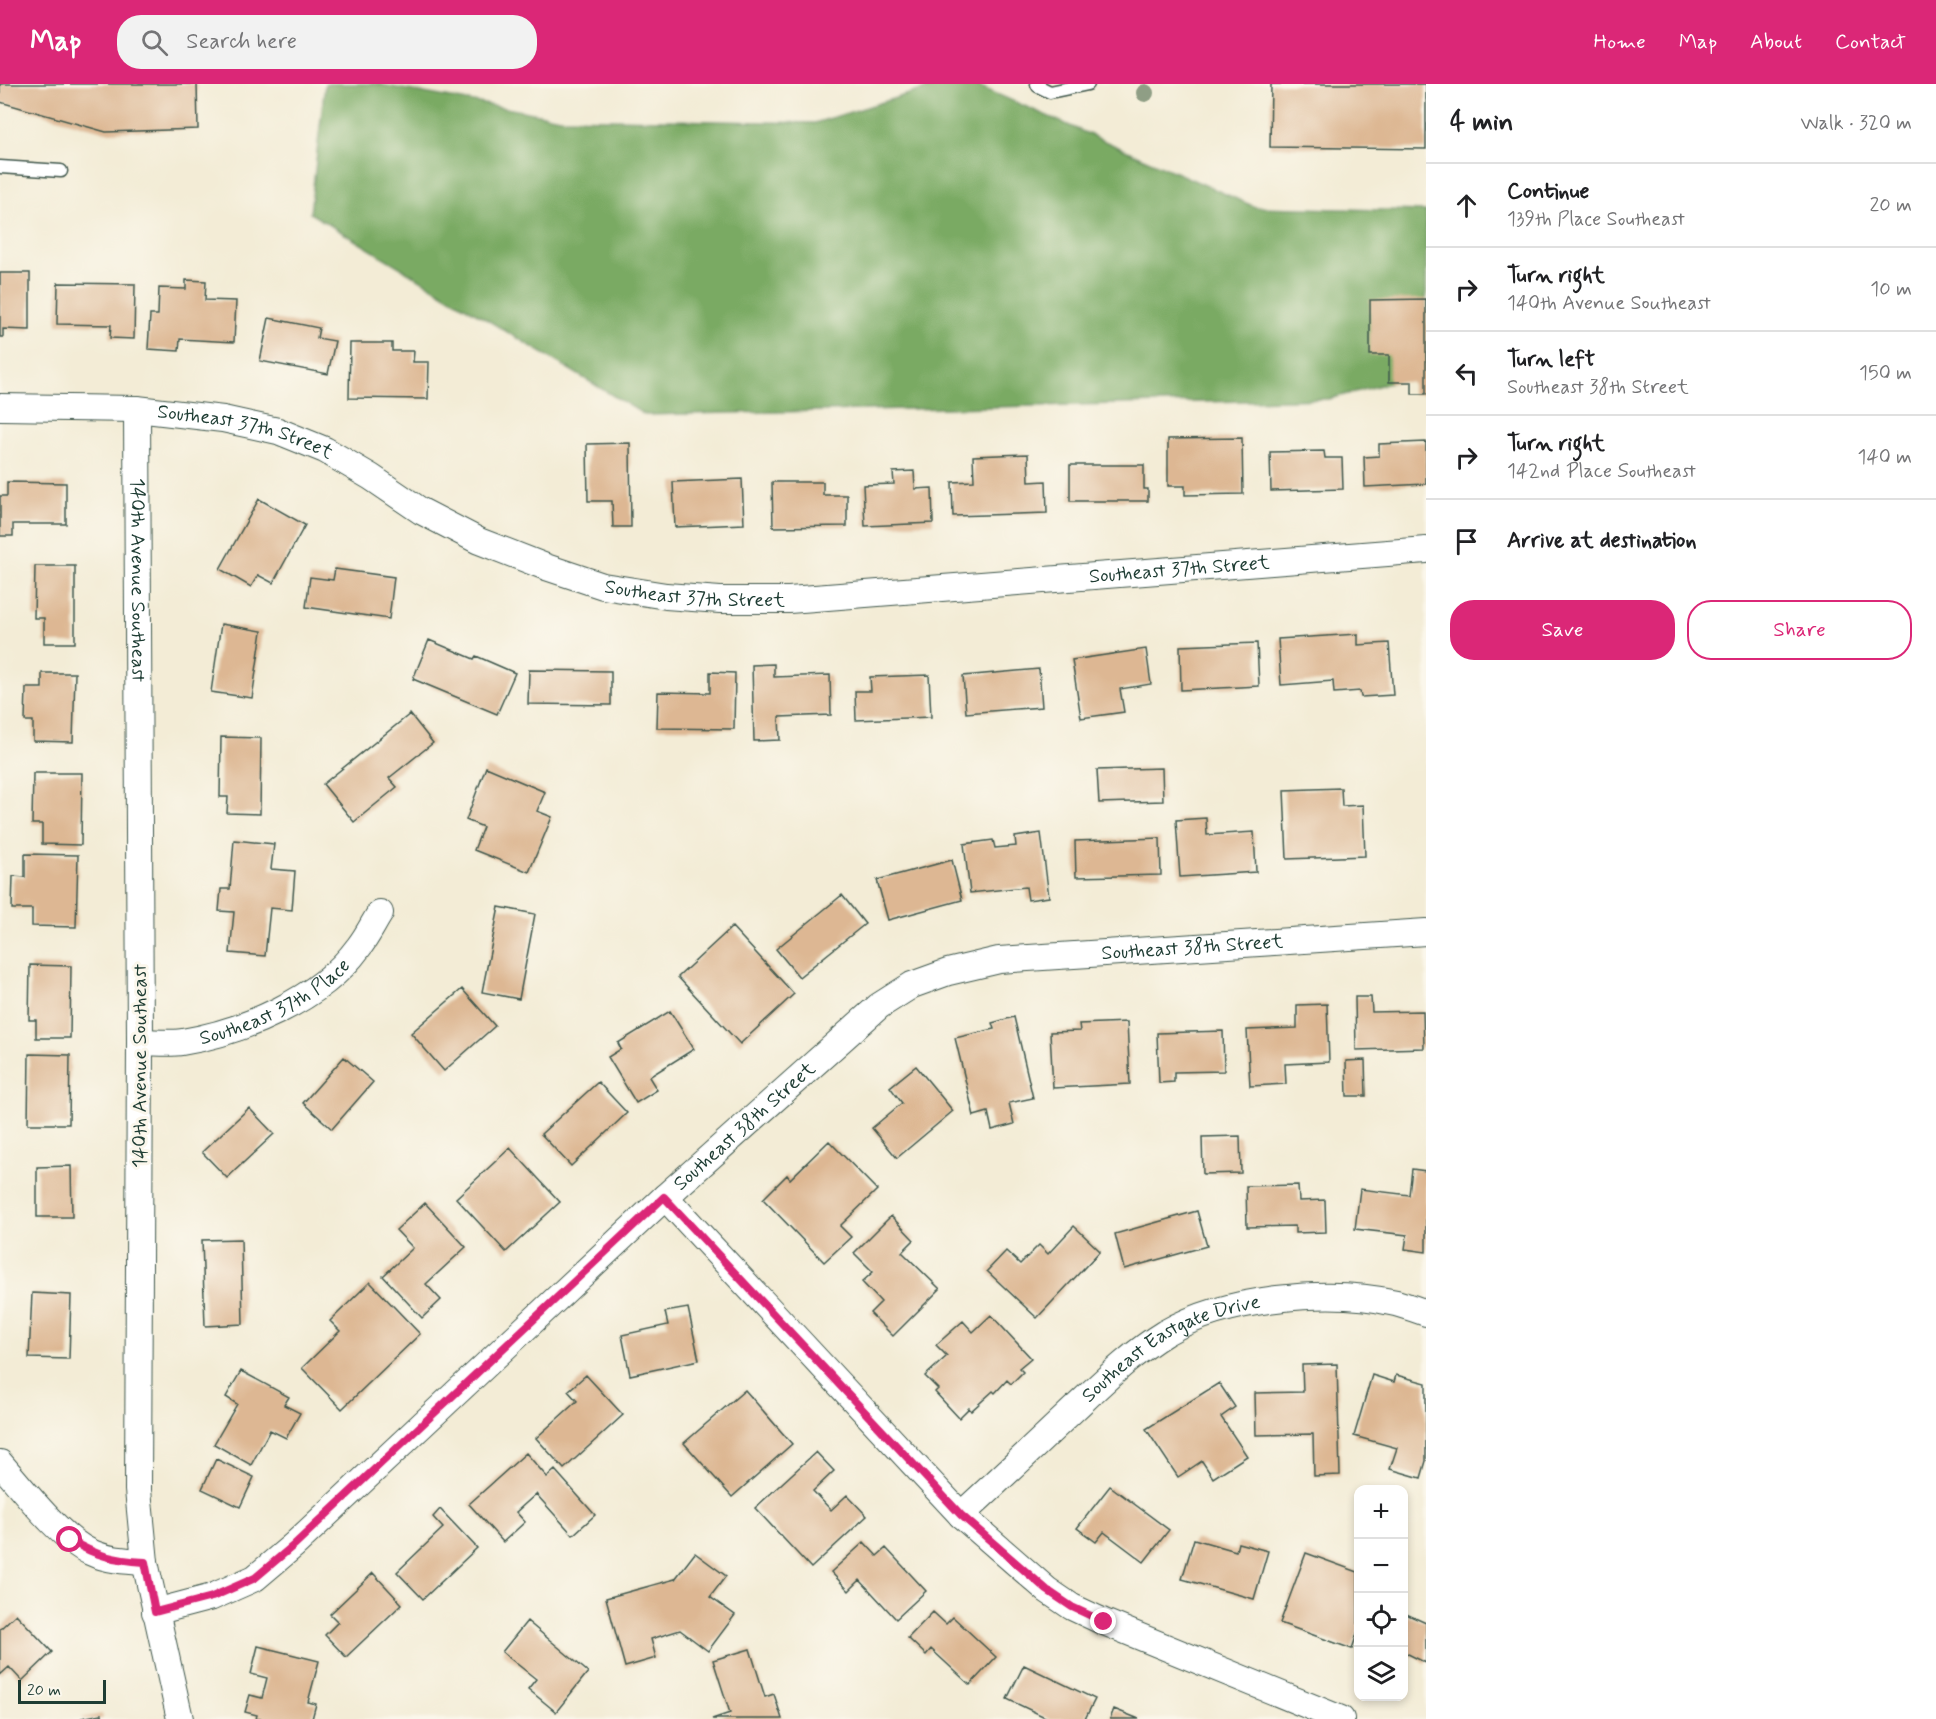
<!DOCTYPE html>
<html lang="en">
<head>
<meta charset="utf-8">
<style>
	:root { --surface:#fff; --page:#f2f2f2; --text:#202124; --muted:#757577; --line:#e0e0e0; --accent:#db2777 }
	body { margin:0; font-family:Mynerve,sans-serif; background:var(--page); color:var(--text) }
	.controls { position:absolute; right:18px; bottom:18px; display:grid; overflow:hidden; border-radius:12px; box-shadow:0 3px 9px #0003 }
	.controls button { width:54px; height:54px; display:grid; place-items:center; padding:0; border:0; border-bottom:2px solid var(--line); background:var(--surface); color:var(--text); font:30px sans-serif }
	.scale { position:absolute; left:18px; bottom:15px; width:88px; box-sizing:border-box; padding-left:6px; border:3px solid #1f3d34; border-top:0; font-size:16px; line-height:21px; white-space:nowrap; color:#1f3d34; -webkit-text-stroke:4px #fbf7ec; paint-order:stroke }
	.stop { position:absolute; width:18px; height:18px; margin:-14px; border:4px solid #db2777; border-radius:50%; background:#fff }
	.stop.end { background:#db2777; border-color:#fff; box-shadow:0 2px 6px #0008 }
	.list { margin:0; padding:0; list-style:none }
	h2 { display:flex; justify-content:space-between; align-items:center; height:78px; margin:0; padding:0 24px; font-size:26px }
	h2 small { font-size:20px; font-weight:400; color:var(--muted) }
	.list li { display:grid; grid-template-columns:39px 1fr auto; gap:18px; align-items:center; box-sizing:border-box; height:84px; padding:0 24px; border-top:2px solid var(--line) }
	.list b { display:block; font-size:22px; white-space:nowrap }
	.list p { margin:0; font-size:20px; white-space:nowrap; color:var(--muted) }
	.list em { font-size:20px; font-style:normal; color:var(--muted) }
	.actions { display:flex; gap:12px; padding:18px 24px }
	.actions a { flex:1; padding:14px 0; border:2px solid var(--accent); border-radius:24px; text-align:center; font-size:21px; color:var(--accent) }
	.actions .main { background:var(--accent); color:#fff }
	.icon { flex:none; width:33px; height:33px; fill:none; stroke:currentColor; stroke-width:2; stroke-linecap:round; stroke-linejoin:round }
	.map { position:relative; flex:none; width:1426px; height:1635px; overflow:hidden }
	header { display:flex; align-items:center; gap:36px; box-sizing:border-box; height:84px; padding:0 30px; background:var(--accent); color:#fff }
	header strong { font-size:28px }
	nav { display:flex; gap:33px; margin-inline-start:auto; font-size:21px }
	.search { width:420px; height:54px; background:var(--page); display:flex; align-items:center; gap:15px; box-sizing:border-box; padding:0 21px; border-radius:24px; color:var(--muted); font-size:22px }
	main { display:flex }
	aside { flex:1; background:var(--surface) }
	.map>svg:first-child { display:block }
	.forest { fill:#7aaa63; stroke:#4c744c; stroke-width:1.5 }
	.building { fill:#ddb793 }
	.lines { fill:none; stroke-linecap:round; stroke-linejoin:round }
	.service-casing { stroke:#3f574c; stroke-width:15 }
	.minor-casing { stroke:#3f574c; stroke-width:28 }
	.service { stroke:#fff; stroke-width:12 }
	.minor { stroke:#fff; stroke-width:26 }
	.tree { fill:#8f9e85 }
	.route { stroke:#db2777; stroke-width:8 }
	.labels { text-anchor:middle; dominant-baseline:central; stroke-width:6; stroke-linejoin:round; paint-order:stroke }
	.street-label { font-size:20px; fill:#1f3d34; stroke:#fbf7ec }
</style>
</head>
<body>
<header>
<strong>Map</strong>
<div class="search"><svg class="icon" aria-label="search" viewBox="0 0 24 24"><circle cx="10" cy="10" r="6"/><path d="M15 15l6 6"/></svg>Search here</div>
<nav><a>Home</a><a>Map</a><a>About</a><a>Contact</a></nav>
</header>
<main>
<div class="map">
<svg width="1426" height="1635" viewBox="0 0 1426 1635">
	<rect width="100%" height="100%" fill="#fbf7ec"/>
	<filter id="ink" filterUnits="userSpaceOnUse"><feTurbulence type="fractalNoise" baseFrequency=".0167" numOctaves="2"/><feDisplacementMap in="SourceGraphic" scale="12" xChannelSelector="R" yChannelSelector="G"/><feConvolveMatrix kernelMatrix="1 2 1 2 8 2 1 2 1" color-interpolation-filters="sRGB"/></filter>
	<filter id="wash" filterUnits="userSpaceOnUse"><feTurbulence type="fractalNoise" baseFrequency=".008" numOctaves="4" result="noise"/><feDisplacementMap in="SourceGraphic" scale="24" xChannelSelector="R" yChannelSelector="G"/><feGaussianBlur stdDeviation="1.35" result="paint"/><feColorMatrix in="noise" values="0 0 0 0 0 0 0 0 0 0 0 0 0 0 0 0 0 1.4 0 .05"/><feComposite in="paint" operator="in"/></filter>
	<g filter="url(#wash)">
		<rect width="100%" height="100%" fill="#f3ecd6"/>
		<path class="forest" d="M 325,0 L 376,0 L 560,34 L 815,39 L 941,0 L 974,0 L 1255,123 L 1426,127 L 1426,289 L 1329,315 L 645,331 L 310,129 Z"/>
		<g id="blocks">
			<path class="building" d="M 0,0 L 197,0 L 198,45 L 106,48 L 0,18 Z
				M 1271,0 L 1426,0 L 1426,65 L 1270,63 Z
				M 0,189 L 30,189 L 30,246 L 3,245 L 3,253 L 0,253 Z
				M 186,196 L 206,197 L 205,216 L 236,217 L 234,258 L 180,255 L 179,267 L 148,265 L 150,231 L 158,231 L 159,204 L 186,205 Z
				M 58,199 L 135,200 L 134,255 L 110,254 L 111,241 L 57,240 Z
				M 1426,215 L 1426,310 L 1412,310 L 1412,298 L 1389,298 L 1389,271 L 1370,271 L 1370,216 Z
				M 269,234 L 319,244 L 317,254 L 335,257 L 328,290 L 260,277 Z
				M 350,259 L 392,259 L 392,267 L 414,267 L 413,278 L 429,278 L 428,315 L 349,314 Z
				M 1242,354 L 1243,410 L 1185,411 L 1185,402 L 1168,402 L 1168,355 Z
				M 1426,358 L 1426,400 L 1365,403 L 1364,373 L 1379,372 L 1379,360 Z
				M 630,359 L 631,443 L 613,443 L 612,417 L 588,417 L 587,360 Z
				M 1324,367 L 1325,374 L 1342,374 L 1343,405 L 1271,407 L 1270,368 Z
				M 1028,370 L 1029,398 L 1046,397 L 1047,429 L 953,432 L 952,398 L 974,397 L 973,372 Z
				M 1070,381 L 1144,381 L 1144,405 L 1148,405 L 1148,417 L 1070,417 Z
				M 914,387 L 915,405 L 932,404 L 933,439 L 865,442 L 863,401 L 894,400 L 893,388 Z
				M 742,395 L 744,440 L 675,443 L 673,398 Z
				M 7,398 L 66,399 L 66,440 L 13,440 L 13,452 L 0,452 L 0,412 L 7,412 Z
				M 772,398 L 823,398 L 823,411 L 847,411 L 847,442 L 773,443 Z
				M 259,415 L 305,441 L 273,499 L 258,491 L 251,503 L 220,485 Z
				M 35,482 L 75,482 L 75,559 L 44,559 L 44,534 L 34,534 Z
				M 335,485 L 394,493 L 389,535 L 306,523 L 310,493 L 333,496 Z
				M 221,540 L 262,547 L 252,614 L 211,608 Z
				M 1358,550 L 1358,561 L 1389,559 L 1393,611 L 1361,613 L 1360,607 L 1334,609 L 1333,597 L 1281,601 L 1278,555 Z
				M 429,556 L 474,575 L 476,572 L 515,589 L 497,630 L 413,595 Z
				M 1257,559 L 1259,602 L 1181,606 L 1180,562 Z
				M 1146,565 L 1151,600 L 1120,605 L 1124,628 L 1081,634 L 1072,576 Z
				M 774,580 L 774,593 L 830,591 L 831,631 L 779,633 L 780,656 L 754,657 L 752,581 Z
				M 1039,585 L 1042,623 L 966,629 L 963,592 Z
				M 529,586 L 611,587 L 611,621 L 528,620 Z
				M 710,588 L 735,589 L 734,645 L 657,644 L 658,608 L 710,609 Z
				M 42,589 L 75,589 L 73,658 L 33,657 L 33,637 L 25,637 L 26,604 L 42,604 Z
				M 929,591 L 931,633 L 856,636 L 855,607 L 871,607 L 870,593 Z
				M 410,630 L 433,659 L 389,694 L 397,703 L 354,738 L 323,700 Z
				M 221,653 L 261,654 L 260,730 L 227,729 L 228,713 L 220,713 Z
				M 486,683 L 545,708 L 537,727 L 552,733 L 529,788 L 474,766 L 483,743 L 466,736 Z
				M 1162,684 L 1163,717 L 1099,719 L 1097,686 Z
				M 33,689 L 82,689 L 81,761 L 42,760 L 42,740 L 32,740 Z
				M 1341,704 L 1342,722 L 1363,721 L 1365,772 L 1287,775 L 1284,706 Z
				M 1206,734 L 1207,751 L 1254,748 L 1256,788 L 1180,793 L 1176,736 Z
				M 1041,749 L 1049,813 L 1028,816 L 1026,803 L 970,809 L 964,760 L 993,756 L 995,764 L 1016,762 L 1015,753 Z
				M 1160,754 L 1161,791 L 1076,793 L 1075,757 Z
				M 234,756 L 274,760 L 271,785 L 295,787 L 292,826 L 270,824 L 265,872 L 230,869 L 234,828 L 219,827 L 221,805 L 230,805 Z
				M 25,770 L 78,771 L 76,843 L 32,842 L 32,825 L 12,825 L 13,792 L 25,793 Z
				M 952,776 L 962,816 L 888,836 L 877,796 Z
				M 842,811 L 865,840 L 799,893 L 776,865 Z
				M 499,823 L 535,830 L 519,915 L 482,908 Z
				M 732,843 L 794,910 L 740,960 L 678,893 Z
				M 30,881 L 71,882 L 70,954 L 36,954 L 36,936 L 29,936 Z
				M 462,905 L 495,942 L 444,987 L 411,949 Z
				M 1355,913 L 1371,913 L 1372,928 L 1423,927 L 1424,964 L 1356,966 Z
				M 1327,920 L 1329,978 L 1285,980 L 1286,1000 L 1250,1002 L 1247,946 L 1297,944 L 1297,921 Z
				M 670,927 L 694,965 L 649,993 L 657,1006 L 636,1019 L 608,973 L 621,965 L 618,959 Z
				M 1014,933 L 1033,1014 L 1009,1019 L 1014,1040 L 992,1046 L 988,1028 L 974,1032 L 955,954 L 994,945 L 992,939 Z
				M 1127,938 L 1130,1000 L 1053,1004 L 1050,948 L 1080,947 L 1079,940 Z
				M 1223,947 L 1224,987 L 1174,988 L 1174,998 L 1159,999 L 1157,949 Z
				M 29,970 L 70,971 L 69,1040 L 28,1040 Z
				M 344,973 L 373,998 L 332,1045 L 303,1019 Z
				M 1365,976 L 1366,1012 L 1347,1012 L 1346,977 Z
				M 916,982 L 953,1027 L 897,1074 L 872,1044 L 902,1019 L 890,1003 Z
				M 598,998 L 627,1029 L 571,1082 L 541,1050 Z
				M 249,1024 L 274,1050 L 227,1094 L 202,1068 Z
				M 1240,1052 L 1241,1089 L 1203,1090 L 1202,1053 Z
				M 829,1057 L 877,1106 L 840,1142 L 851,1153 L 824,1178 L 763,1115 L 787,1091 L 790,1095 Z
				M 510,1064 L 560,1118 L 506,1168 L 456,1114 Z
				M 71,1082 L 72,1133 L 37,1133 L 37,1083 Z
				M 1412,1085 L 1426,1087 L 1426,1168 L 1405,1165 L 1407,1151 L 1355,1145 L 1360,1105 L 1409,1111 Z
				M 1298,1101 L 1299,1117 L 1325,1116 L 1326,1148 L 1295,1149 L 1295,1142 L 1247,1143 L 1246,1102 Z
				M 425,1119 L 466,1163 L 426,1200 L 441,1216 L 422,1234 L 383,1192 L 413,1164 L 396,1146 Z
				M 1197,1127 L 1207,1162 L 1124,1185 L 1115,1150 Z
				M 891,1132 L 914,1156 L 902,1168 L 940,1205 L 893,1252 L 870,1229 L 881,1218 L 862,1198 L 873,1188 L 854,1169 Z
				M 1074,1142 L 1100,1167 L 1037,1234 L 987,1187 L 1006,1167 L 1020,1180 L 1039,1161 L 1048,1170 Z
				M 241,1155 L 243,1240 L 205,1242 L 202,1156 Z
				M 370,1198 L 420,1250 L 342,1325 L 302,1284 L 340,1247 L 330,1237 Z
				M 32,1209 L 71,1211 L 69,1275 L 29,1274 Z
				M 688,1224 L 699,1276 L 630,1291 L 622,1251 L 668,1241 L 665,1228 Z
				M 991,1231 L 1031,1274 L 1019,1284 L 1023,1288 L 1011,1300 L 1007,1296 L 995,1309 L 993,1307 L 971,1327 L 969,1324 L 959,1334 L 935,1308 L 938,1305 L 925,1292 L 947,1272 L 936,1261 L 963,1237 L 973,1248 Z
				M 1337,1280 L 1340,1391 L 1314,1392 L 1313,1350 L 1256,1351 L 1255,1309 L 1303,1308 L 1302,1281 Z
				M 241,1287 L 289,1313 L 284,1321 L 300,1329 L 286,1354 L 270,1346 L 251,1381 L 214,1360 L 237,1320 L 226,1313 Z
				M 586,1291 L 623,1331 L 564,1385 L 536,1354 L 577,1317 L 568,1307 Z
				M 1372,1291 L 1394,1298 L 1396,1291 L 1426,1299 L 1426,1377 L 1421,1394 L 1390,1385 L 1397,1364 L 1354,1352 Z
				M 1219,1299 L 1235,1323 L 1221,1333 L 1247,1372 L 1213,1394 L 1202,1377 L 1178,1393 L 1146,1345 Z
				M 745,1306 L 792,1360 L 732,1413 L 684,1359 Z
				M 816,1368 L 834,1387 L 813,1407 L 831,1426 L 847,1411 L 867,1432 L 811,1484 L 755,1424 Z
				M 526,1369 L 547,1393 L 555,1386 L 595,1431 L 573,1451 L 536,1410 L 516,1428 L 525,1438 L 503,1458 L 469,1420 Z
				M 216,1375 L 254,1393 L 240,1423 L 202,1405 Z
				M 1110,1402 L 1169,1446 L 1144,1478 L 1104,1448 L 1096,1458 L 1077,1444 Z
				M 440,1425 L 477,1464 L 423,1515 L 397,1488 L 443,1444 L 433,1433 Z
				M 1194,1455 L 1236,1467 L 1238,1459 L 1268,1467 L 1254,1515 L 1182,1495 Z
				M 864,1458 L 877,1472 L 886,1464 L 926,1507 L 896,1535 L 860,1496 L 849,1507 L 831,1488 Z
				M 695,1469 L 726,1492 L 710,1513 L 735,1531 L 708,1567 L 680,1546 L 651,1555 L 656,1574 L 625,1583 L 606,1514 L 675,1495 Z
				M 1306,1469 L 1358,1488 L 1358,1547 L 1352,1565 L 1280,1539 Z
				M 373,1489 L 402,1520 L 346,1573 L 325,1551 L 338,1538 L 330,1530 Z
				M 933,1528 L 946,1540 L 953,1533 L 996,1573 L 970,1601 L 931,1565 L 926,1571 L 908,1554 Z
				M 1404,1529 L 1426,1539 L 1426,1579 L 1404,1568 Z
				M 16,1530 L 52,1568 L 22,1597 L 9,1583 L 0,1591 L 0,1545 Z
				M 527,1537 L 588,1588 L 556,1628 L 528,1605 L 536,1595 L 502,1568 Z
				M 258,1562 L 319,1577 L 308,1618 L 316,1620 L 312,1635 L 256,1635 L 257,1631 L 245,1628 L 250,1611 L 262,1614 L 267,1594 L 251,1590 Z
				M 750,1565 L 765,1613 L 774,1610 L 782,1635 L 712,1635 L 730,1629 L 713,1576 Z
				M 1024,1581 L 1095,1615 L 1085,1635 L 1049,1635 L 1007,1615 Z
				M 1114,1625 L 1139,1635 L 1110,1635 Z
				M 102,1630 L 103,1635 L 83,1635 L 82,1634 Z"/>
		</g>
	</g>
	<g filter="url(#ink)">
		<use href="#blocks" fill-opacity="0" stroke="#3f574c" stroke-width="1.5"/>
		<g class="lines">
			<g class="service-casing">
				<path id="service" d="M 1037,0 L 1038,2 L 1050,8 L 1088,0
					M 0,83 L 61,87"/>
			</g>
			<g class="minor-casing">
				<g id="minor">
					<path id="s1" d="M 0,323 L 137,325 L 223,335 L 278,347 L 325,366 L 371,393 L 421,427 L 479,457 L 546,483 L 603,502 L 666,512 L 720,516 L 789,516 L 1426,466"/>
					<path id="s2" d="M 137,325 L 140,958 L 138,1406 L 145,1478 L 180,1635"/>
					<path id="s3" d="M 140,958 C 154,958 169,960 182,958 C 243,948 321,915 358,864 C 367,853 373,840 380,829"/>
					<path d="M 665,1113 L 961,1431 L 1047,1506 L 1072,1523 L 1104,1538 L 1341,1635"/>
					<path d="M 0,1379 C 23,1405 60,1454 90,1468 C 107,1476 126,1477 145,1478"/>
					<path id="s4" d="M 961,1431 C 999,1396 1036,1361 1074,1325 C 1103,1298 1131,1270 1165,1249 C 1225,1214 1328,1203 1396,1219 C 1406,1222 1416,1225 1426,1229"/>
					<path id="s5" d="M 155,1528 L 212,1513 L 255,1494 L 294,1461 L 665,1113 L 879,922 L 912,901 L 948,888 L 999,876 L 1426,848"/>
				</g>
			</g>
			<use href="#service" class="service"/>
			<use href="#minor" class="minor"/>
		</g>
		<circle class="tree" cx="1145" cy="9" r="9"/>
	</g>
	<g class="lines" filter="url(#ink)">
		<path class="route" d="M 70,1456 C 96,1472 114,1476 145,1478 L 155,1528 L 212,1513 L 255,1494 L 294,1461 L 664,1113 L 961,1431 L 1047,1506 L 1072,1523 L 1104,1538"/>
	</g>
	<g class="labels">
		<g class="street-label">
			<text stroke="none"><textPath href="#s1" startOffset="248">Southeast 37th Street</textPath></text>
			<text stroke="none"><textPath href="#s1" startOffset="1220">Southeast 37th Street</textPath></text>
			<text stroke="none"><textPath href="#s2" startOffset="171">140th Avenue Southeast</textPath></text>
			<text stroke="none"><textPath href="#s1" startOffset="734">Southeast 37th Street</textPath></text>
			<text stroke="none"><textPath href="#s5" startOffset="1276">Southeast 38th Street</textPath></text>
			<text stroke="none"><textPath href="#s3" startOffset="144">Southeast 37th Place</textPath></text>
			<text transform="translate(140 982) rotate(-90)">140th Avenue Southeast</text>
			<text stroke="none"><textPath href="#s5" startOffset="772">Southeast 38th Street</textPath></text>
			<text stroke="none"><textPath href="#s4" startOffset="272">Southeast Eastgate Drive</textPath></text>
		</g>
	</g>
</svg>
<div class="controls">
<button>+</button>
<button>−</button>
<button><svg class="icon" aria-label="locate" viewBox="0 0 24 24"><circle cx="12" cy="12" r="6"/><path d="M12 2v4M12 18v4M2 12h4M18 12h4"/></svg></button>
<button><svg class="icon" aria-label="layers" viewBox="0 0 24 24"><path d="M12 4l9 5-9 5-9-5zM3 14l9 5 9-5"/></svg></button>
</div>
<div class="scale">20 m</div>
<div class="stop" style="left:70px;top:1456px"></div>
<div class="stop end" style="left:1104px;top:1538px"></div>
</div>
<aside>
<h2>4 min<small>Walk · 320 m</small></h2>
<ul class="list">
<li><svg class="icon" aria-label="ahead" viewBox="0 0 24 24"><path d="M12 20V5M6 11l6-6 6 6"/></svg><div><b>Continue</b><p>139th Place Southeast</p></div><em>20 m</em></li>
<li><svg class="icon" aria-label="right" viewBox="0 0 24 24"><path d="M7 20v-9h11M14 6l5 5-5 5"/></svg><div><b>Turn right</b><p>140th Avenue Southeast</p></div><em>10 m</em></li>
<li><svg class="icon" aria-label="left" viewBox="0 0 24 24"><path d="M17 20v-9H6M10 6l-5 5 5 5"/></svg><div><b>Turn left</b><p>Southeast 38th Street</p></div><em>150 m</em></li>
<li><svg class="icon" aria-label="right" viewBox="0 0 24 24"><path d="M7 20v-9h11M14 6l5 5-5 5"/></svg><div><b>Turn right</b><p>142nd Place Southeast</p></div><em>140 m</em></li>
<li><svg class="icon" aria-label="arrive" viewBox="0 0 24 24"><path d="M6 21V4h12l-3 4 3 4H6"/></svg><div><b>Arrive at destination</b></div></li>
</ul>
<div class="actions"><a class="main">Save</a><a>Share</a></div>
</aside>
</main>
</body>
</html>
